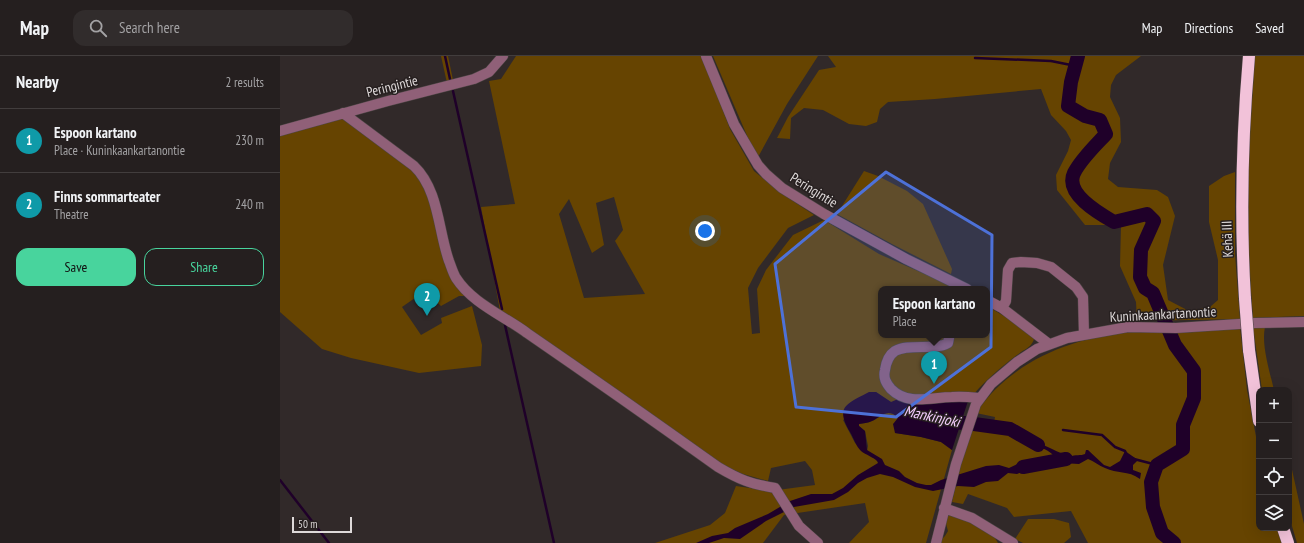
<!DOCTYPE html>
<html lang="en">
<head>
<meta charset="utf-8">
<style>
	:root { --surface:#251f1f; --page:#312c2c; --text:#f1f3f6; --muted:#a3a2a4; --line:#423d3d; --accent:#48d49d }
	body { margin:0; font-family:"PT Sans Narrow",sans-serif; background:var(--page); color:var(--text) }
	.controls { position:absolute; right:12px; bottom:12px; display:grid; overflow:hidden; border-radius:8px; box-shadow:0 4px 16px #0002 }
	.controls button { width:36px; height:36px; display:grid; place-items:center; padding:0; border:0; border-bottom:1px solid var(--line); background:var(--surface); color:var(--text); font:20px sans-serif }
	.scale { position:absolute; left:12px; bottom:10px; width:60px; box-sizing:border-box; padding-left:4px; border:2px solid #ded9d9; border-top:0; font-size:11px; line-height:14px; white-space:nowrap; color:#ded9d9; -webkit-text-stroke:3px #272020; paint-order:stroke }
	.you { position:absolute; left:425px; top:175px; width:14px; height:14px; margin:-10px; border:3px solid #fff; border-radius:50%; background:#1a73e8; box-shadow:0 0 0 6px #1a73e833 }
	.badge { display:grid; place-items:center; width:26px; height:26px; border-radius:50%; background:var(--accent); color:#fff; font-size:13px; font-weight:700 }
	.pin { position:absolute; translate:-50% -33px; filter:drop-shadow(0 1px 2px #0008) }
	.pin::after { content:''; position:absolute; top:21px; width:14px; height:12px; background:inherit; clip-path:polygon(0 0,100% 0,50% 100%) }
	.popup { position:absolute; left:598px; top:230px; width:112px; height:52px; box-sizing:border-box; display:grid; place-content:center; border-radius:8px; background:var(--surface); filter:drop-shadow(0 1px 3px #0005); font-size:13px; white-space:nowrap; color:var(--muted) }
	.popup b { font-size:15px; color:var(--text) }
	.popup::after { content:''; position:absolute; left:50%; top:100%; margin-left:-8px; border:8px solid transparent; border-top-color:var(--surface) }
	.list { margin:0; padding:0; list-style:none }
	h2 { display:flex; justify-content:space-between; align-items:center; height:52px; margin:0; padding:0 16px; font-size:17px }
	h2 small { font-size:13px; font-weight:400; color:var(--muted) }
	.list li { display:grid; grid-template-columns:26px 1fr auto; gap:12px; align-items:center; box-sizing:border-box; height:64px; padding:0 16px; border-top:1px solid var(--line) }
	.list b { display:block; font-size:15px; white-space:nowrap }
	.list p { margin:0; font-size:13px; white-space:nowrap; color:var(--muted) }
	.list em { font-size:13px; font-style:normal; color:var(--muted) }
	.actions { display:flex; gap:8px; padding:12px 16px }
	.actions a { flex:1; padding:9px 0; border:1px solid var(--accent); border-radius:12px; text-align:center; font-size:14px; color:var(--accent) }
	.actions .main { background:var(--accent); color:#111 }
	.icon { flex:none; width:22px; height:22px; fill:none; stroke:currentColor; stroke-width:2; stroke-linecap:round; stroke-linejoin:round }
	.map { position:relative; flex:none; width:1024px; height:487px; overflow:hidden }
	header { display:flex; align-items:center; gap:24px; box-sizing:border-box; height:56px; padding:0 20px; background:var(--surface); border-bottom:1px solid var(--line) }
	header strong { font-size:19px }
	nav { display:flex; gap:22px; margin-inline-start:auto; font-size:14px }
	.search { width:280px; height:36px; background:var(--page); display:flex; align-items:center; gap:10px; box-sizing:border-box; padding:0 14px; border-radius:12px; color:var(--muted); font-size:15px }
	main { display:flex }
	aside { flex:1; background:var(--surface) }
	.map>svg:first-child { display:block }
	.green { fill:#664401; fill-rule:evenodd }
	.water { fill:#1f0029 }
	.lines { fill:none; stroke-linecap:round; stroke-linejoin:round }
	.stream { stroke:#1f0029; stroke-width:2.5 }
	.river { stroke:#1f0029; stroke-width:14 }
	.minor-casing { stroke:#4d4545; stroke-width:11 }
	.highway-casing { stroke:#4d4545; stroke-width:13 }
	.minor { stroke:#906078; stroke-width:10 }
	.highway { stroke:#f2c2d9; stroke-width:12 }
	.highway-bridge-casing { stroke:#4d4545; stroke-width:13; stroke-linecap:butt }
	.highway-bridge { stroke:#f2c2d9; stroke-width:12 }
	.marked { fill:#4d71d8; fill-opacity:0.2; stroke:#4d71d8; stroke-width:3; stroke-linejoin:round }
	.labels { text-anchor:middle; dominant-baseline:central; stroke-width:3; stroke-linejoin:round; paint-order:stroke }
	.street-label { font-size:14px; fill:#ded9d9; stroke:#272020 }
	.water-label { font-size:15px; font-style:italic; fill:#f3cefd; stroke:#272020 }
</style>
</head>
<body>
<header>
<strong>Map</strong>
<div class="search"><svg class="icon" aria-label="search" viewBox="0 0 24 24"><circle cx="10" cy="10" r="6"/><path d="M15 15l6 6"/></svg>Search here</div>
<nav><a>Map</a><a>Directions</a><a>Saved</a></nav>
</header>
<main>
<aside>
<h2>Nearby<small>2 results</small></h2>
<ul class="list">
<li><span class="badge" style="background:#0f9aa8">1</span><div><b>Espoon kartano</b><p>Place · Kuninkaankartanontie</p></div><em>230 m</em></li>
<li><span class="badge" style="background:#0f9aa8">2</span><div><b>Finns sommarteater</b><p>Theatre</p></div><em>240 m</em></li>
</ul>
<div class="actions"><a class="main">Save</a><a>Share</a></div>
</aside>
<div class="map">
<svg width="1024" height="487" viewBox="0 0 1024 487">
	<rect width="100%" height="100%" fill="#312929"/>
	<path class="green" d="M 161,0 L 168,0 L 173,24 L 167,27 Z
		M 236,0 L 422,0 L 450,73 L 474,115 L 501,137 L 534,159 L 508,172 L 478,212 L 468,232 L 472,278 L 480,277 L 477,233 L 486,214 L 513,179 L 544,164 L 599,198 L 679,233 L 601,233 L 601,279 L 707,279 L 707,250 L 729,263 L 752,280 L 754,283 C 752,290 746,293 741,296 C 721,311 703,326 688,345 L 630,347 L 611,346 L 596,336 L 563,364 L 575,387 L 587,396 L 588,390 L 585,375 L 579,370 L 579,368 C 583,367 588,367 592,365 C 602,361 608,351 618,362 L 615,366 L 615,377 L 641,381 L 661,386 L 672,394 L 646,487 L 569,487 L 589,466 L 585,447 L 504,459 L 483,487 L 375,487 L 430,469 L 445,457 L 456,430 L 490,435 L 535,429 L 532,414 L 525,405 L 491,412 L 488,425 L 463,418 L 440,408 L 220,255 L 201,151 L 235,148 L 209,25 L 221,23 ZM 334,141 L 343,174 L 335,185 L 365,238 L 304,242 L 279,158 L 289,143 L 312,197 L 324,189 L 316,147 Z
		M 433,0 L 538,0 L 507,48 L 477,103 Z
		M 548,0 L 861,0 L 836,19 L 831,29 L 830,41 L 840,62 L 841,86 L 830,107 L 828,123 L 838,131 L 877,134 L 888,141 L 895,160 L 883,209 L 888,244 L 909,255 L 930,251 L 938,244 L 938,204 L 929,166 L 929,130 L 944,120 L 955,116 L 955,198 L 960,263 L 857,265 L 856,246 L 840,210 L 841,169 L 805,169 L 777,134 L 776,119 L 788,95 L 791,84 L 786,75 L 771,59 L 761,33 L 655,43 L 608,46 L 600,53 L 597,66 L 586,70 L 569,68 L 543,54 L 524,52 L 511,62 L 510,83 L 497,82 L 508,61 L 539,14 L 556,11 Z
		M 975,0 L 1024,0 L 1024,260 L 973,262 L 968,194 L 968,105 Z
		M 65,60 L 128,108 L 147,131 L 158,177 L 188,240 L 179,240 L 161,250 L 145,235 L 122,251 L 141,279 L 162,267 L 161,262 L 192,250 L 202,289 L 201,310 L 139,317 L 71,302 L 42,293 L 0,256 L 0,80 Z
		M 584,115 L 598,120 L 627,135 L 643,148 L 672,213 L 671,218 L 612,188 L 557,158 Z
		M 960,271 L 967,334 L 979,396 L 979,472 L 997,472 L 1002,487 L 808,487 L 791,455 L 734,461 L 727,452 L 688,438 L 683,448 L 672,446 L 687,380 L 693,373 L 712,377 L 715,361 L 696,357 C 731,305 792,281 853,276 C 873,275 894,277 914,276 C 929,275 945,272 960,271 Z
		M 973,271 L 985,271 C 981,289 990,316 994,334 L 982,334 Z
		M 1009,400 L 1024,468 L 1024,487 L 1017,487 L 1009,460 Z
		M 667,456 C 683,462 710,471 718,487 L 660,487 L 661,484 L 665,480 L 668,475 L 665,464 Z
		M 748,463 L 774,463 L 789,467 L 791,481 L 784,487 L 743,487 L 735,483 Z"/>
	<path class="water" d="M 589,336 L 596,336 L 611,346 L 618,343 L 630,347 L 688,345 L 672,394 L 661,386 L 641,381 L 615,377 L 613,368 L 618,362 C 608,351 601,361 592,365 C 588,367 583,367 579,368 L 579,370 L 585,375 L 587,394 L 602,403 L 605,409 L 619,415 L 625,421 L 637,427 L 646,429 L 651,429 L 661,424 L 706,410 L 719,409 L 729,412 L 742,406 L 753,403 L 763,408 L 766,407 L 775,401 C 767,390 742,386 731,379 L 731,377 L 732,377 C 752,383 771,393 790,401 C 795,398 801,400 805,398 L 806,394 L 808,394 L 824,409 L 830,411 L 840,405 L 845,395 L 858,404 L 853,409 L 853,414 L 861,417 L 860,423 C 848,414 837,418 825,412 C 819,410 814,405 808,403 L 799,408 L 782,407 L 765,412 L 749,413 L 737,418 L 728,417 L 718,425 L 706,426 L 694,431 L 678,430 L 653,435 L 635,431 L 613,421 L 600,418 L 587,422 L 578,427 L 568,436 L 554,444 L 514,451 L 486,465 L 460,483 L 444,482 L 429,487 L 416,487 L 432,480 L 448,477 L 455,472 L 488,458 L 510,445 L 531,438 L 552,438 L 563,432 L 578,419 L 598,407 L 597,405 C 593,401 586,399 581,395 C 576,390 574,383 570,376 C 555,351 566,348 589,336 Z"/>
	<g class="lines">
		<path class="stream" d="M 165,0 L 170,23
			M 695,2 L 771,5 L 796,10
			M 173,35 L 222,253
			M 225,269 L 274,487
			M 783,374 L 822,379 L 835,391 L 845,395 L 846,397
			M 854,403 L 877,409
			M 0,424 L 49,487"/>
		<path class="river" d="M 798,0 L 791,26 L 788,50 L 805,60 L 820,64 L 826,78 C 815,90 801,103 794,117 C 784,138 820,158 834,166 L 867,158 L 874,165 L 861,194 L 860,221 L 865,232 L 873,237 L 895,289 L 914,315 L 914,342 L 903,369 L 903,393 L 877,409 L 871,426 L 873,451 L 882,477 L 894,487
			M 663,365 L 694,368 L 730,373 L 758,389
			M 743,411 L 786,403"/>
		<g class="minor-casing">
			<path id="minor" d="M 426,0 L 454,68 L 478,109 L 486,118 L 502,132 L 544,158 L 626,203 L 687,233
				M 63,57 L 134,110 C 159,134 158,174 169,205 C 171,210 173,217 176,222 C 192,247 224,260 247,277 C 311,321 375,366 438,411 C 460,424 471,428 495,432 L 519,470 L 538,487
				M 0,75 L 108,45 L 194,23 L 209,16 L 223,0
				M 707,244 L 722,252 L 769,288
				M 722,252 L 726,245 L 728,214 L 732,207 L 741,206 L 757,207 L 771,211 L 796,231 L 803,241 L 804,279
				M 669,282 L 668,287 C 655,295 629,287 615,295 C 609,299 606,307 605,314 C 603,322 606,327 611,333 C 628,350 651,341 672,341 C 681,340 690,341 699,342
				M 664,452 L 692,462 L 733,487
				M 656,487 L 676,408 L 696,348 L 711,328 L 737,306 L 757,293 L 787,282 L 848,271 L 896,272 L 975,267 L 1024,266"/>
		</g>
		<g class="highway-casing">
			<path id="highway" d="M 965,243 C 960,161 962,81 969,0
				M 969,294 L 979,365
				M 1003,472 L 1008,487"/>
		</g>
		<use href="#minor" class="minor"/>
		<use href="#highway" class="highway"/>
		<g class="highway-bridge-casing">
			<path id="highway-bridge" d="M 965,243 L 969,294"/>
		</g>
		<use href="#highway-bridge" class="highway-bridge"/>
	</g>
	<path class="marked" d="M 606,116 L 712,179 L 711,291 L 616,361 L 516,351 L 495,208 Z"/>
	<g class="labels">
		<g class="street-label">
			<text transform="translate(112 30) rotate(-14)">Peringintie</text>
			<text transform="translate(534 134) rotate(32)">Peringintie</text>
			<text transform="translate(947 183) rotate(-92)">Kehä III</text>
			<text transform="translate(883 258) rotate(-3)">Kuninkaankartanontie</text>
		</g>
		<g class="water-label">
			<text transform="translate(652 360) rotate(12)">Mankinjoki</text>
		</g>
	</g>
</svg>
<div class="controls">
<button>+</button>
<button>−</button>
<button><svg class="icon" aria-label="locate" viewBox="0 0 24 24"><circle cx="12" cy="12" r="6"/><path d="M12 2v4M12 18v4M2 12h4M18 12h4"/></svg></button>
<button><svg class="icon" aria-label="layers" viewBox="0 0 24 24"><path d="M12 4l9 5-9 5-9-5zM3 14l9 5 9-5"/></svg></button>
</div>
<div class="scale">50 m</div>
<div class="you"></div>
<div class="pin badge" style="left:654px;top:328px;background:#0f9aa8">1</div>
<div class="popup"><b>Espoon kartano</b>Place</div>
<div class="pin badge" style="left:147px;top:260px;background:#0f9aa8">2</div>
</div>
</main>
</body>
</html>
